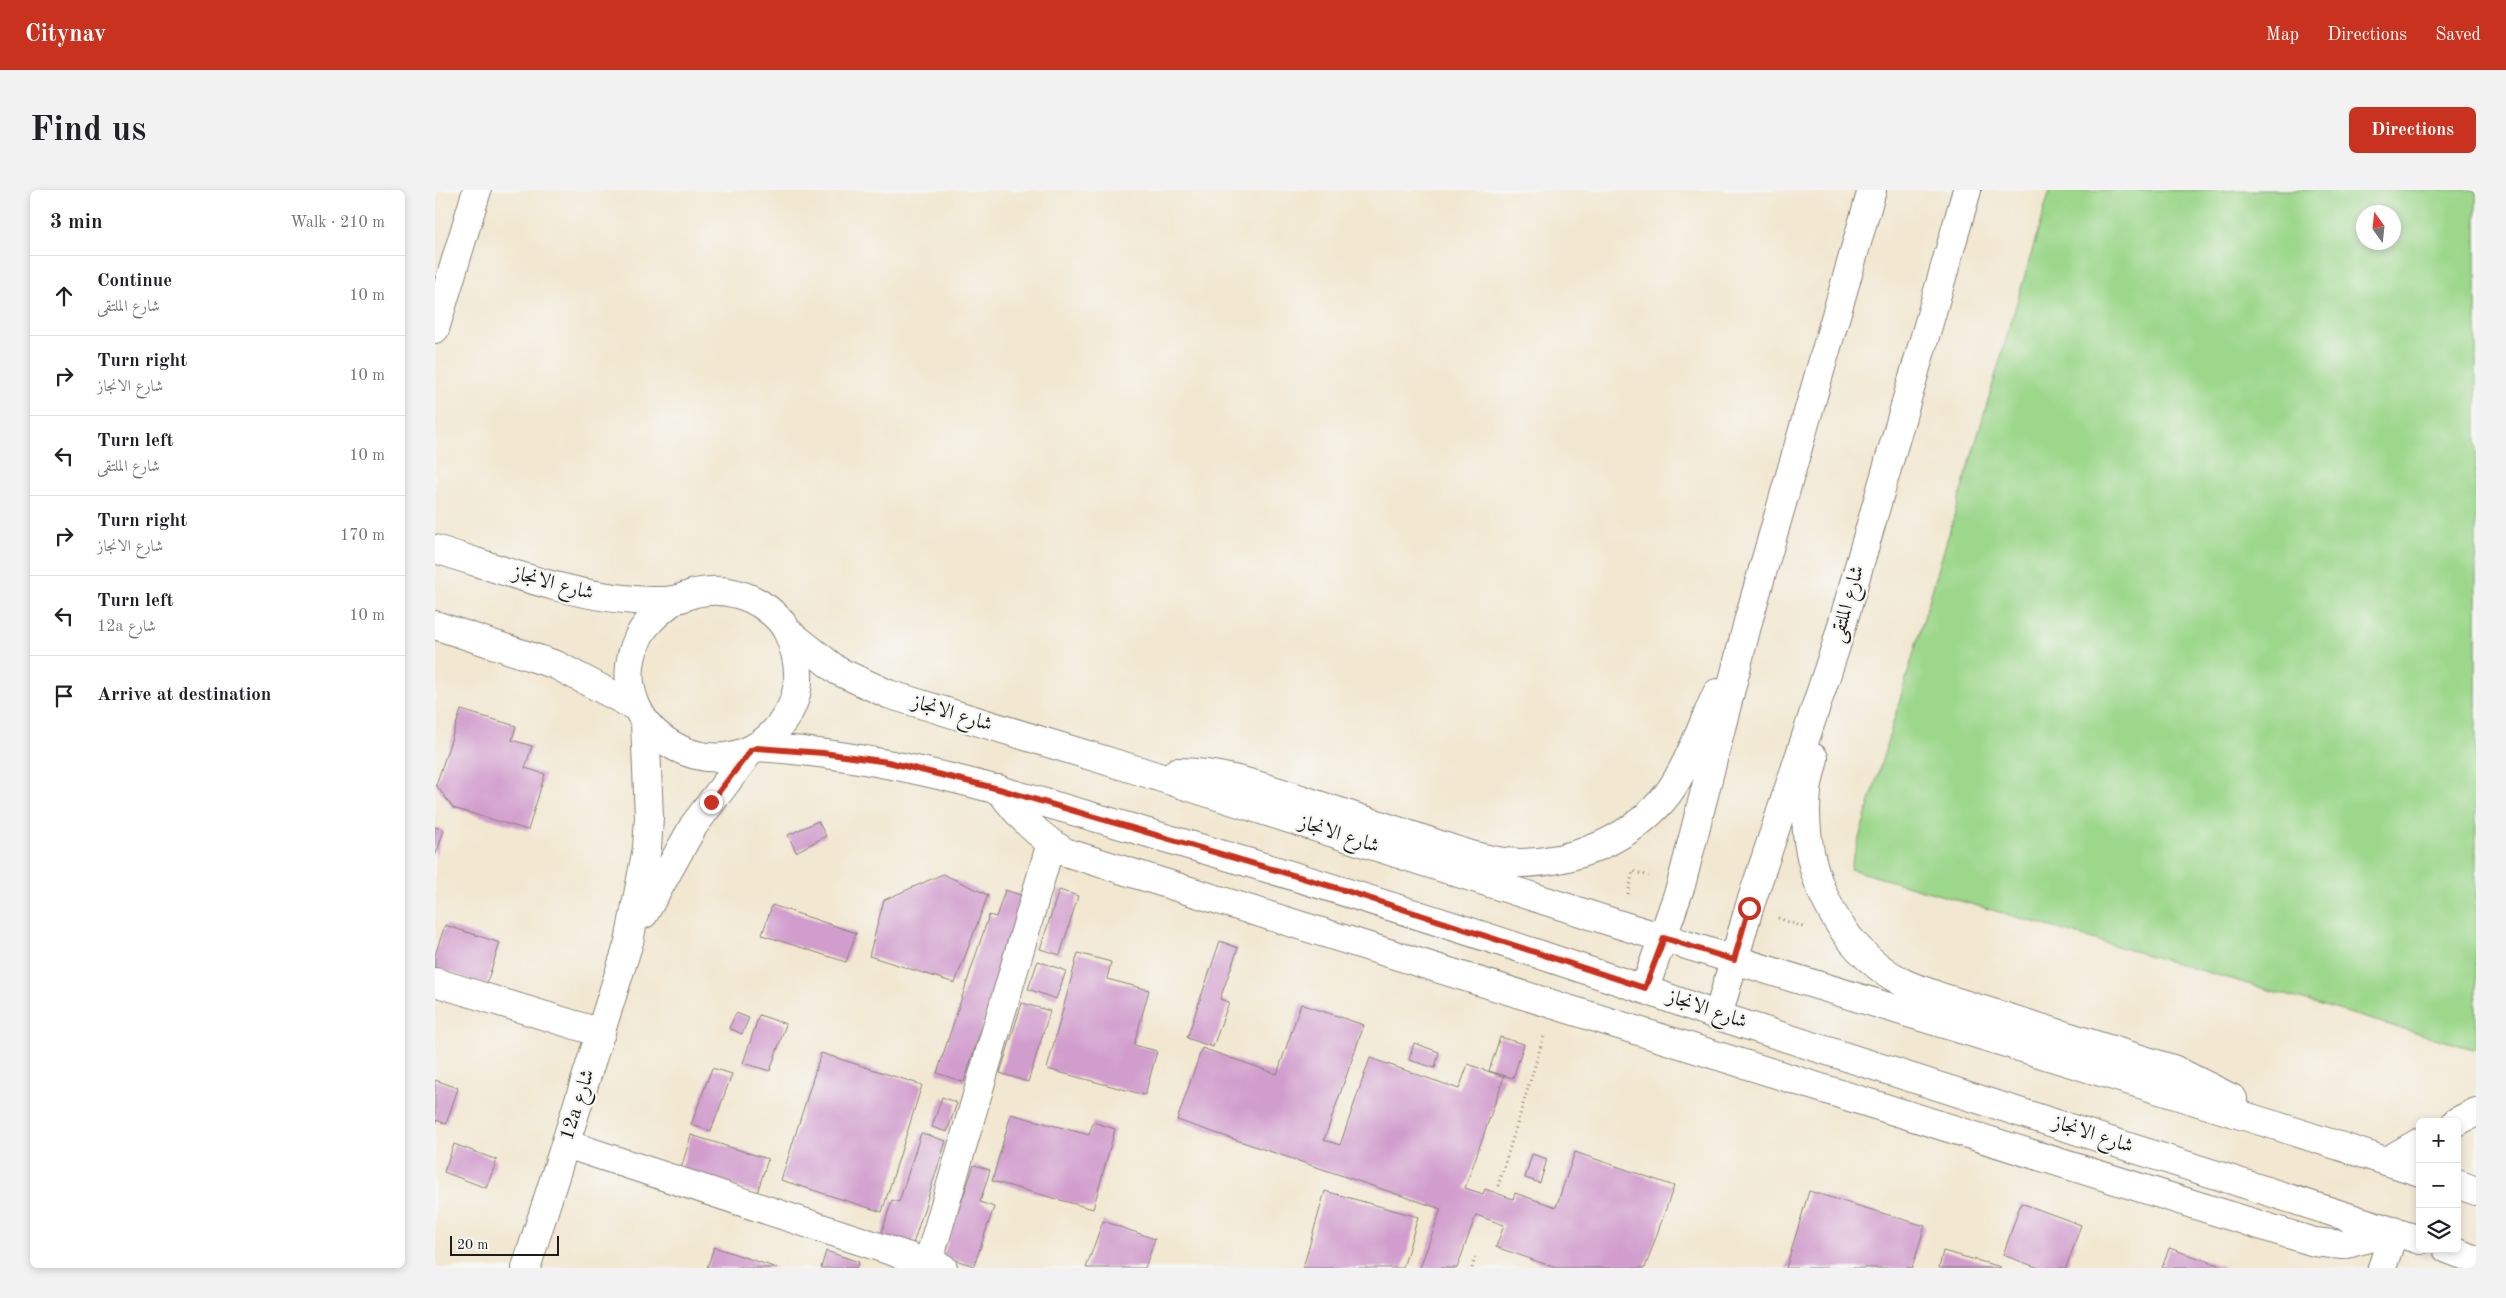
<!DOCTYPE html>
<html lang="en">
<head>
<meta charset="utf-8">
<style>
	:root { --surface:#fff; --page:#f2f2f2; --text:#202124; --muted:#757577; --line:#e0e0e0; --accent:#c8321e }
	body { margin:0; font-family:"Old Standard TT",Amiri,serif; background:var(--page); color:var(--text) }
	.controls { position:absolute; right:15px; bottom:15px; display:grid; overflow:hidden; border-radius:8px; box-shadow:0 2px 8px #0003 }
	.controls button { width:45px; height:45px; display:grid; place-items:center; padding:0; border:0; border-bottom:1px solid var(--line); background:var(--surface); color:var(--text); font:25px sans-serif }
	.compass { position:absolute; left:1921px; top:15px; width:45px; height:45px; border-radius:50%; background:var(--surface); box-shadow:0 2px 8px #0003; rotate:345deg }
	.scale { position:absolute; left:15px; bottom:12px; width:109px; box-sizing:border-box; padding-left:5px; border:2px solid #1c1c1c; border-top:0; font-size:14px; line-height:18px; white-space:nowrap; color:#1c1c1c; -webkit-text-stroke:4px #f6f6f2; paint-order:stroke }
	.stop { position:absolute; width:15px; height:15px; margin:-11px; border:4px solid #c8321e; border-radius:50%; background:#fff }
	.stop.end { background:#c8321e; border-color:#fff; box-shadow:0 1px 5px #0008 }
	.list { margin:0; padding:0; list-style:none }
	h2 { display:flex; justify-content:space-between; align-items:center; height:65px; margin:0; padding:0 20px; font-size:21px }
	h2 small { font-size:16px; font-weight:400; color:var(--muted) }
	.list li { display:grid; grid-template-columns:32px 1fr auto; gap:15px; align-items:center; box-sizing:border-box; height:80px; padding:0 20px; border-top:1px solid var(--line) }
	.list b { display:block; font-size:19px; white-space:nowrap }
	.list p { margin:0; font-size:16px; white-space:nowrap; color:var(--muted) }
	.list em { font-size:16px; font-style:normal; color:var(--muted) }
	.icon { flex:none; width:28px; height:28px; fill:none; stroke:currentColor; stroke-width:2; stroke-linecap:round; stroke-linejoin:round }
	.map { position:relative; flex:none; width:2041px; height:1078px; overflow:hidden; border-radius:8px }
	header { display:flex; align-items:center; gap:30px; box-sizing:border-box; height:70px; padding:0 25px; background:var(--accent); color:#fff }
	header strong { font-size:24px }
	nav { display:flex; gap:28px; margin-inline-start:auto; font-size:18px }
	.intro { display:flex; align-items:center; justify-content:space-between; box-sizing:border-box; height:120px; padding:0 30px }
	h1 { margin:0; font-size:35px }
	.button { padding:12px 22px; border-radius:8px; background:var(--accent); color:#fff; font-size:18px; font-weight:700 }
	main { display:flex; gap:30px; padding:0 30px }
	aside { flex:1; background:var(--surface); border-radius:8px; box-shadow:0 2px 8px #0003 }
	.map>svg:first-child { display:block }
	.green { fill:#9cd78b; stroke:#5c7a54; fill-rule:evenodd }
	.building { fill:#d19dcd }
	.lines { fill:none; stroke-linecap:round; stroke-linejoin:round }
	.minor-casing { stroke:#878276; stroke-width:30 }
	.path { stroke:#878276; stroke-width:3; stroke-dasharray:1 4; stroke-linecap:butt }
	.minor { stroke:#fff; stroke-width:28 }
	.route { stroke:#c8321e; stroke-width:6 }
	.labels { text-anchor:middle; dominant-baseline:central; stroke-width:4.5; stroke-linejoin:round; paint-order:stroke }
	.street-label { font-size:20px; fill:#1c1c1c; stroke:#f6f6f2 }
</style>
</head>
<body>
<header>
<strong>Citynav</strong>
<nav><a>Map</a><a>Directions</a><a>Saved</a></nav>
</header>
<div class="intro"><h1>Find us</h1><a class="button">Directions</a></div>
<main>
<aside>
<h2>3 min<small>Walk · 210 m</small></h2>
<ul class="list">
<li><svg class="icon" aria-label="ahead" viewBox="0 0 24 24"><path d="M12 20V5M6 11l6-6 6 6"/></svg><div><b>Continue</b><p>شارع الملتقى</p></div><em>10 m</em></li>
<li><svg class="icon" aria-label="right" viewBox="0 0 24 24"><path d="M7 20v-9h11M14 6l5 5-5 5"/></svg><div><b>Turn right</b><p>شارع الانجاز</p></div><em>10 m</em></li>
<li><svg class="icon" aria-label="left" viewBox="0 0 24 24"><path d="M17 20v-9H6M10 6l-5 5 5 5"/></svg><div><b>Turn left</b><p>شارع الملتقى</p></div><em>10 m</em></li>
<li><svg class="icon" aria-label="right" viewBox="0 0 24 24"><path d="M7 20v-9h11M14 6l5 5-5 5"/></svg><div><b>Turn right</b><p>شارع الانجاز</p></div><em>170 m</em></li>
<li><svg class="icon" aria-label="left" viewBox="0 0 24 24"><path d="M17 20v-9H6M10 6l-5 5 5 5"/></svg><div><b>Turn left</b><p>12a شارع</p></div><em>10 m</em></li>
<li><svg class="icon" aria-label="arrive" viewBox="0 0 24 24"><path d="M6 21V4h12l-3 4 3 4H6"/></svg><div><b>Arrive at destination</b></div></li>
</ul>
</aside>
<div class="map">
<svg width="2041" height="1078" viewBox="0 0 2041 1078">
	<rect width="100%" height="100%" fill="#f6f6f2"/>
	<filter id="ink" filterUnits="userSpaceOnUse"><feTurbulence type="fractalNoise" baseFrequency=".02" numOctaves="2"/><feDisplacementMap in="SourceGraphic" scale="10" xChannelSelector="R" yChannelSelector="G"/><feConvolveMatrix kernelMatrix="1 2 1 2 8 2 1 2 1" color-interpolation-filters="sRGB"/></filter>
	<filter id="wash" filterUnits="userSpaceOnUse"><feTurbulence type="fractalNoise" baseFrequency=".0096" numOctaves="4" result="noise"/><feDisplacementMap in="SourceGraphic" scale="20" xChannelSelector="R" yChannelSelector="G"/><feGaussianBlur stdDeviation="1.12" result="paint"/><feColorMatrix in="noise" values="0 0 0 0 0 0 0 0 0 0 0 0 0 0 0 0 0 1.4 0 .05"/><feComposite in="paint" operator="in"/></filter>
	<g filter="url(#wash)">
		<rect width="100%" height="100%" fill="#f2e7d0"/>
		<path class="green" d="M 1615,0 L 2041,0 L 2041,860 L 1415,679 ZM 1928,22 L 1958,22 L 1958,52 L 1928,52 Z"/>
		<g id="blocks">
			<path class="building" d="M 26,520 L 81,536 L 77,550 L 97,556 L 90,578 L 110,584 L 93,640 L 18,618 L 1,595 Z
				M 383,631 L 391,646 L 361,662 L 353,645 Z
				M 0,637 L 9,640 L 0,667 Z
				M 508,684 L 553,705 L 520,793 L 434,766 L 449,710 Z
				M 570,700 L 589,706 L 529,892 L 502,883 L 554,725 L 561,727 Z
				M 624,700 L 643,706 L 625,765 L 605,759 Z
				M 337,715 L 421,743 L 411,772 L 327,745 Z
				M 10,735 L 65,753 L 51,795 L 0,777 L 0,765 Z
				M 785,751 L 803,758 L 785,809 L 794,812 L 778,857 L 752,848 Z
				M 643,763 L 676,772 L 672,789 L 714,800 L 699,855 L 722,861 L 710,905 L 612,879 Z
				M 603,771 L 631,781 L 621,809 L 593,799 Z
				M 587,813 L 615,821 L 593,892 L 565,883 Z
				M 866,814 L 929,835 L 889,950 L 905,955 L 935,868 L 1024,899 L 1033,874 L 1069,887 L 1030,998 L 1048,1004 L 1050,999 L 1078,1009 L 1080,1003 L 1121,1017 L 1140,962 L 1239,996 L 1210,1078 L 1121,1078 L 1061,1057 L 1069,1035 L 1041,1025 L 1022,1078 L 985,1078 L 1006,1019 L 742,930 L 767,858 L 842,884 Z
				M 301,823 L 314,828 L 307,844 L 294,838 Z
				M 324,825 L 351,834 L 335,881 L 308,873 Z
				M 1065,847 L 1089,854 L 1078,888 L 1054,881 Z
				M 979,853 L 1004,862 L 1000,878 L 974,870 Z
				M 386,863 L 487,895 L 447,1022 L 346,990 Z
				M 277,878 L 297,884 L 276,941 L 256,935 Z
				M 0,890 L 23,898 L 11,934 L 2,930 L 0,934 Z
				M 507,907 L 522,913 L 512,942 L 497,937 Z
				M 576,924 L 654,945 L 658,932 L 680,939 L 658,1019 L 557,991 Z
				M 486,943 L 511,951 L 477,1057 L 445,1048 L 457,1010 L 464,1012 Z
				M 256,945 L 333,969 L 322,1003 L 246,979 Z
				M 19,954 L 62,970 L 51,998 L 9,982 Z
				M 1097,964 L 1112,969 L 1105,993 L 1090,988 Z
				M 539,975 L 555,980 L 545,1012 L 559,1017 L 539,1076 L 508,1066 Z
				M 890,1001 L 983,1027 L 968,1078 L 868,1078 Z
				M 1374,1001 L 1490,1036 L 1477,1078 L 1351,1078 Z
				M 1586,1013 L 1646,1035 L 1631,1078 L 1604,1078 L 1568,1065 Z
				M 668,1031 L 720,1049 L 710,1078 L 651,1078 Z
				M 279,1057 L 342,1078 L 272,1078 Z
				M 1734,1058 L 1792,1078 L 1727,1078 Z
				M 391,1061 L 424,1072 L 421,1078 L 386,1078 Z
				M 1508,1061 L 1566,1077 L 1566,1078 L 1504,1078 Z"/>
		</g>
	</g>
	<g filter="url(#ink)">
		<use href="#blocks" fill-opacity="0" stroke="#878276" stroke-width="1"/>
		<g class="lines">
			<g class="minor-casing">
				<path id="minor" d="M 0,139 L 42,0
					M 0,359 C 66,379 130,405 199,410 C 211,411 226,412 238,410 C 246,409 253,405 260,403 C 273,400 289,400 302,404 C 322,409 345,425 353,443 C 366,472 368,502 350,528 C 292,617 158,540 204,446 C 212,431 226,420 239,410
					M 0,435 L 121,475 L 201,517
					M 352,441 L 403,481 L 453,504 L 705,581 L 1186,735 L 1842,936 L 1985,982
					M 322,557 C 468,566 607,612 747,653 C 865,687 981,724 1097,762 C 1159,783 1221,802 1283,826 L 1985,1050
					M 1379,568 C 1377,579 1373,590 1372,601 C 1365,677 1399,755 1467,792 C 1478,798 1491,801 1503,806 L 1738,879 L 1798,909
					M 742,582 C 789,582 831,598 875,612 C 913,625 952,637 990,650 C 1021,660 1053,673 1086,673 C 1139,672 1191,651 1227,611 C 1249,587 1268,533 1282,503
					M 564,599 C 583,625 602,645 630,662 L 1879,1052 L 1908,1055 L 1959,1041
					M 209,724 L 259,635 L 316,560
					M 0,792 L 166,843
					M 1210,798 L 1246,695 L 1314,428 L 1437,0
					M 1283,826 L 1314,718 L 1401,456 L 1532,0
					M 2021,932 L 2041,922
					M 131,954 L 508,1078
					M 1952,971 L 1985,952
					M 2022,994 L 2041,1001
					M 2012,1059 L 2041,1070
					M 493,1073 L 616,653
					M 91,1078 L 194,752 L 212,658 L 214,627 L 210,532
					M 1947,1078 L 1959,1041"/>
			</g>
			<path class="path" d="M 1193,704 L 1198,681 L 1214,686
				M 1343,728 L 1368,737
				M 1063,996 L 1109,846
				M 1037,1078 L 1040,1067"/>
			<use href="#minor" class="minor"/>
		</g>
	</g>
	<g class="lines" filter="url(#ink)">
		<path class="route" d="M 276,612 L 316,560 L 322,558 L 388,563 L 453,572 L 564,599 L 912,701 L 1210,798 L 1229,748 L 1299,770 L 1314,718"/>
	</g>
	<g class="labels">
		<g class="street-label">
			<text transform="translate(118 394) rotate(15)">شارع الانجاز</text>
			<text transform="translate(1413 414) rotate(-74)">شارع الملتقى</text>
			<text transform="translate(517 524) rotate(17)">شارع الانجاز</text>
			<text transform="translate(904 645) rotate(18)">شارع الانجاز</text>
			<text transform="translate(1272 820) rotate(19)">شارع الانجاز</text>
			<text transform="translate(143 915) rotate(-72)">12a شارع</text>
			<text transform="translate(1658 945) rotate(18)">شارع الانجاز</text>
		</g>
	</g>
</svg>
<div class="controls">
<button>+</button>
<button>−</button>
<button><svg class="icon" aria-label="layers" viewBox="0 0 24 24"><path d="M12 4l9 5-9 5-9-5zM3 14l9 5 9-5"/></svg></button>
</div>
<svg class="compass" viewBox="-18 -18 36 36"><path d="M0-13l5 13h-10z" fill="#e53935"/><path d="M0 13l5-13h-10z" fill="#757577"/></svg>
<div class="scale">20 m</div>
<div class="stop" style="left:1314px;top:718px"></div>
<div class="stop end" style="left:276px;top:612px"></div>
</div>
</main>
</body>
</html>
